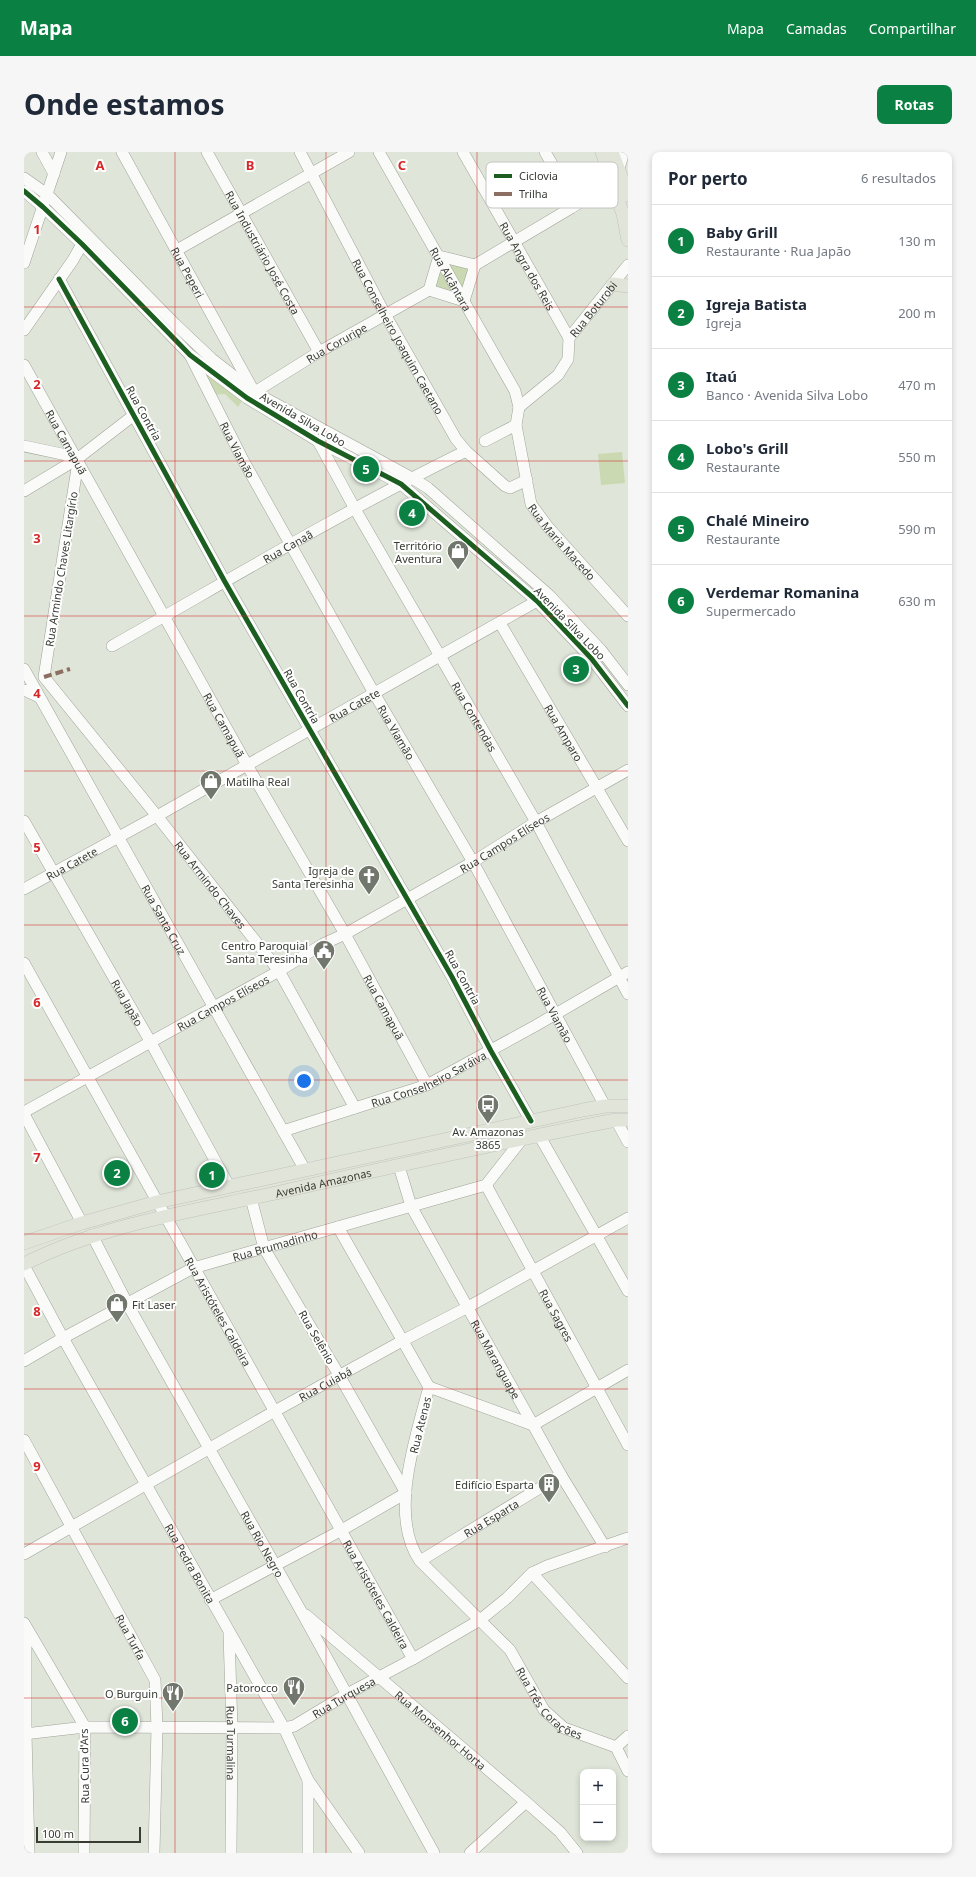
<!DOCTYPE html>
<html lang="pt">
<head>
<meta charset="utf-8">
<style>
	:root { --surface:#fff; --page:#f6f6f7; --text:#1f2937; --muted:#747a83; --line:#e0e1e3; --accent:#0b8043 }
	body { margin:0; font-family:"Noto Sans",sans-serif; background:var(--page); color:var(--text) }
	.controls { position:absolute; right:12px; bottom:12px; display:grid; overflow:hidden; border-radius:8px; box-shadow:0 2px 6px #0003 }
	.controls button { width:36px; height:36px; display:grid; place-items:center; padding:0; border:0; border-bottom:1px solid var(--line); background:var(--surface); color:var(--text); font:20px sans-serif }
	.scale { position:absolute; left:12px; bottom:10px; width:105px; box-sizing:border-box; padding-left:4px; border:2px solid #383c33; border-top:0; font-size:11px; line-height:14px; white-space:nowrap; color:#383c33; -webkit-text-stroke:3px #fff; paint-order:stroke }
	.you { position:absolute; left:280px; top:929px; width:14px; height:14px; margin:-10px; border:3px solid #fff; border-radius:50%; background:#1a73e8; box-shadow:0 0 0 6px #1a73e833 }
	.badge { display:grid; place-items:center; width:26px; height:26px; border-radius:50%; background:var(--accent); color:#fff; font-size:13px; font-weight:700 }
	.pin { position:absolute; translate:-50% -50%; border:2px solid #fff; box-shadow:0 1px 4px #0006 }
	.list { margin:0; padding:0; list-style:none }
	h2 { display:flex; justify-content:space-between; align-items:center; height:52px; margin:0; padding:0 16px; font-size:17px }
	h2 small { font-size:13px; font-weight:400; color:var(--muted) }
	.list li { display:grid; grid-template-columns:26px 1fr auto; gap:12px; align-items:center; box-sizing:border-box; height:72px; padding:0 16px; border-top:1px solid var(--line) }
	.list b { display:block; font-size:15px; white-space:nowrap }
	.list p { margin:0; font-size:13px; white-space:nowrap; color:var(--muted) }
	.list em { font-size:13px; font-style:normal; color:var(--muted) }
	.map { position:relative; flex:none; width:604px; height:1701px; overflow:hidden; border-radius:8px }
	header { display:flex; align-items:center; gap:24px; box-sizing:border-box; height:56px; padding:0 20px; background:var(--accent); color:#fff }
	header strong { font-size:19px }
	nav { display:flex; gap:22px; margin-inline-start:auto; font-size:14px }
	.intro { display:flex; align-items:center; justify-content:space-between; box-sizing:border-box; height:96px; padding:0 24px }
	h1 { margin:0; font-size:28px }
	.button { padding:10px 18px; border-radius:8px; background:var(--accent); color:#fff; font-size:14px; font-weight:700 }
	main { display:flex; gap:24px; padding:0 24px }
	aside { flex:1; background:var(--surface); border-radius:8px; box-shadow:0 2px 6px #0003 }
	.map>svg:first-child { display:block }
	.green { fill:#cad9b2 }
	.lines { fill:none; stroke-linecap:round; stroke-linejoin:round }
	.minor-casing { stroke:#9fa399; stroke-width:12 }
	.major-casing { stroke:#c1c3bd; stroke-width:14 }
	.minor { stroke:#fafbf9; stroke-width:11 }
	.major { stroke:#e1e5d9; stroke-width:13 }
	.quiet { stroke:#8d6e63; stroke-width:4; stroke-dasharray:8 4; stroke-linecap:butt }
	.cycleway-casing { stroke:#fff; stroke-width:8 }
	.cycleway { stroke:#1b5e20; stroke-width:5 }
	.grid { fill:none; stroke:#d62828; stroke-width:1; stroke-opacity:0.55 }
	.labels { text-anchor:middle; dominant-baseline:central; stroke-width:4; stroke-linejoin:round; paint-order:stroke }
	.street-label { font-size:11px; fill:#383c33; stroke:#fff }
	.poi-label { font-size:11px; fill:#383c33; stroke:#fff; text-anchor:end }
	.key { fill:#fff; stroke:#c3c4c2; stroke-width:1 }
	.key-label { font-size:11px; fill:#383c33 }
	.grid-label { font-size:13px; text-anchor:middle; font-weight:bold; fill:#d62828; stroke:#fff; stroke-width:4; stroke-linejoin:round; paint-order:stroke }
</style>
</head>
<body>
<header>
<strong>Mapa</strong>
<nav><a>Mapa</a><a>Camadas</a><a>Compartilhar</a></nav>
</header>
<div class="intro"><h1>Onde estamos</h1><a class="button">Rotas</a></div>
<main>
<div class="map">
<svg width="604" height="1701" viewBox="0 0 604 1701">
	<rect width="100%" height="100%" fill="#dfe5d8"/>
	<path class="green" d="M 423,110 L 443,116 L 444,119 L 440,137 L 432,142 L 415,137 L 411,132 L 416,114 Z
		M 173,213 L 218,249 L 214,255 L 201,242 L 184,243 Z
		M 598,300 L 601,331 L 577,333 L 574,302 Z"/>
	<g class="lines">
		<g class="minor-casing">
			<g id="minor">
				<path d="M 18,0 L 30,22"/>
				<path id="s1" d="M 98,0 L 228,236"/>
				<path id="s2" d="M 183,0 L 295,200"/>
				<path id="s3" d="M 276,0 L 362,164 L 432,287 L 442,299 L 481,334 L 486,336 L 503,328"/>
				<path id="s4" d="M 355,0 L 491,239 L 495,255 L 492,273 L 507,352 L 524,375 L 604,464"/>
				<path id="s5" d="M 439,0 L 545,186"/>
				<path d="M 521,0 L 542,36 L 547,56"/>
				<path d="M 0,26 L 24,43 L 151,172 L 188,207 L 230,240 L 388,326 L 404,336 L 525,443 L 577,498 L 604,533"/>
				<path d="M 0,39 L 19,55 L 58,92 L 166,203 L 223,246 L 294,289 L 377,332 L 513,449 L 567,506 L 604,554"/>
				<path d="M 153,98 L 325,0"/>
				<path d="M 415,104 L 451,113"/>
				<path d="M 0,111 L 37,0"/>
				<path d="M 451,113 L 547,56 L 589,29 L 595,16 L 600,0"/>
				<path d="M 35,127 L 201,430 L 428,825 L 467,899 L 507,969"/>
				<path d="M 405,138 L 440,149 L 451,113"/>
				<path d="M 405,138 L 415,104"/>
				<path d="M 0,178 L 49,108 L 58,92"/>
				<path id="s6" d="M 166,203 L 219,308 L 350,541 L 449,710 L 581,954"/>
				<path id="s7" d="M 0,213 L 223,613 L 321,782 L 403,933"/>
				<path id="s8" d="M 226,243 L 295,200 L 405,138"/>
				<path id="s9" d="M 495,255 L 534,223 L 544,207 L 545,186 L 604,113"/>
				<path id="s10" d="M 294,289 L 331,357 L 512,670 L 604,842"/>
				<path d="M 461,289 L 492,273"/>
				<path d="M 0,294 L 52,305"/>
				<path id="s11" d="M 54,310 L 20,525 L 133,664 L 255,819 L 331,956"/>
				<path d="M 0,339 L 53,307 L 110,263"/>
				<path id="s12" d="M 476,471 L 604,689"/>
				<path id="s13" d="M 88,494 C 205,428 321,358 442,299"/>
				<path id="s14" d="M 0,517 L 281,1018"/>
				<path d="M 0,538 L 15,545"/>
				<path id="s15" d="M 0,669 L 126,889 L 205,1034"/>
				<path id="s16" d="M 0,737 L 133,664 L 513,449"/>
				<path id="s17" d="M 0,811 L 389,1507"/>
				<path id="s18" d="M 0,960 L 255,819 L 299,792 L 321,782 L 449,710 L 512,670 L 604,618"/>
				<path d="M 0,962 L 58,1071"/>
				<path d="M 592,968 L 604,990"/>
				<path id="s19" d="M 259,979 L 403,933 L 511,874 L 604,820"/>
				<path d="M 515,983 L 604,1139"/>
				<path id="s20" d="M 375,1014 L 387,1054 L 537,1323 L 581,1395"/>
				<path id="s21" d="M 462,1033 L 604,1293"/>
				<path id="s22" d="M 314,1075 L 405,1235 C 392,1284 364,1364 396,1409 L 486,1498 L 520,1558 L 540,1576 L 592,1595 L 604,1619"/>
				<path id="s23" d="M 68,1083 L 104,1153 L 277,1459 L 410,1701"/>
				<path id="s24" d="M 3,1119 L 39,1186 L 260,1576 L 284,1628 L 335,1701"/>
				<path id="s25" d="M 0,1209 L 39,1186 L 169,1116 L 462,1033 L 499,986"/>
				<path d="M 405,1235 L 509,1273 L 604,1218"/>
				<path id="s26" d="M 0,1288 L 131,1528 L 133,1575 L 130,1701"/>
				<path id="s27" d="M 0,1402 L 251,1259 L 378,1189 L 444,1155 L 604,1066"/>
				<path id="s28" d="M 396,1409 L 537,1323"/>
				<path d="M 508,1421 L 604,1526"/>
				<path d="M 186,1448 L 316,1379 L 382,1341 L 315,1223 L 240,1096 L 227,1046"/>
				<path id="s29" d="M 282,1463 L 502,1650 L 536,1680 L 553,1701"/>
				<path d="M 0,1471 L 61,1575 L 60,1701"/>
				<path d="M 2,1476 L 2,1582 L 5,1701"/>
				<path id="s30" d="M 205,1482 L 208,1577 L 207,1701"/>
				<path id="s31" d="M 0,1582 L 61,1575 L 260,1576 L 270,1574 L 323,1542 L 389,1507 L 456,1468 L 483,1446 L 508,1421 L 523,1414 L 604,1386"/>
				<path d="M 592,1595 L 604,1584"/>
				<path d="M 284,1628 L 284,1701"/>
				<path d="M 446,1701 L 502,1650"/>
			</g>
		</g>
		<g class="major-casing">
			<g id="major">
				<path d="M 578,0 L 599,62 L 604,88"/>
				<path d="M 588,0 L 604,43"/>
				<path d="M 589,132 L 604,134"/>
				<path d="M 0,1091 L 58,1071 L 133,1050 L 559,958 L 581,954 L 604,954"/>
				<path id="s32" d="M 0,1112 C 77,1073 164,1060 247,1042 C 362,1016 476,990 592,968 L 604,968"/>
			</g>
		</g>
		<use href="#minor" class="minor"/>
		<use href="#major" class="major"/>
		<path class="quiet" d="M 20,525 L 46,517"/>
		<g class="cycleway-casing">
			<path id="cycleway" d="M 0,39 L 19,55 L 58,92 L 166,203 L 223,246 L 294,289 L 377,332 L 513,449 L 567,506 L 604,554
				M 35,127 L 201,430 L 428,825 L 467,899 L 507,969"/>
		</g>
		<use href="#cycleway" class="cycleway"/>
	</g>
	<path class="grid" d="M 151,0 L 151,1701M 302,0 L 302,1701M 453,0 L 453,1701M 0,155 L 604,155M 0,309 L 604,309M 0,464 L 604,464M 0,619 L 604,619M 0,773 L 604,773M 0,928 L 604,928M 0,1082 L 604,1082M 0,1237 L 604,1237M 0,1392 L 604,1392M 0,1546 L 604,1546"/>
	<defs>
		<g id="shop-pin" transform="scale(1.15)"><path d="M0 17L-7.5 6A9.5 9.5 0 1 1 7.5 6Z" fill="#72776d" stroke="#fff"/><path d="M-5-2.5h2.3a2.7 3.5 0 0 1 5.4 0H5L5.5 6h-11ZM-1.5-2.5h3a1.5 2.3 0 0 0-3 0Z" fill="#fff"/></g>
		<g id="church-pin" transform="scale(1.15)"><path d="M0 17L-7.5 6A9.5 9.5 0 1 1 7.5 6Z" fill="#72776d" stroke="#fff"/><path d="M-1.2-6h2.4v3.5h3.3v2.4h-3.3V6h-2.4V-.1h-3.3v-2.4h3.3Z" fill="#fff"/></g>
		<g id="civic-pin" transform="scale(1.15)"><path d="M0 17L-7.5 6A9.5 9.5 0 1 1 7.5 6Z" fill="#72776d" stroke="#fff"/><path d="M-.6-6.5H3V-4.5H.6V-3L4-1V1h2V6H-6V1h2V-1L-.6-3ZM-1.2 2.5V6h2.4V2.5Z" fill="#fff"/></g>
		<g id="bus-pin" transform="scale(1.15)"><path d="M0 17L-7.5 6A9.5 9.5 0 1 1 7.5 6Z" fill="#72776d" stroke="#fff"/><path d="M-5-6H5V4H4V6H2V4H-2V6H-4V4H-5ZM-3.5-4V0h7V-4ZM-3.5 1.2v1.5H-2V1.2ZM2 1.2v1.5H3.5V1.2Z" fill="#fff"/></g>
		<g id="building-pin" transform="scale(1.15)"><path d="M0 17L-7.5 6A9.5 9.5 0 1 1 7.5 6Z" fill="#72776d" stroke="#fff"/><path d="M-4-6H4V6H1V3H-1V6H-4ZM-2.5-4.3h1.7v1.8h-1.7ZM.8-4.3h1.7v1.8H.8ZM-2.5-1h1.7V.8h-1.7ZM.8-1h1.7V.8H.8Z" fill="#fff"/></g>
		<g id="restaurant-pin" transform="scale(1.15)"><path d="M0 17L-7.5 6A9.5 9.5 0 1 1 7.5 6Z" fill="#72776d" stroke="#fff"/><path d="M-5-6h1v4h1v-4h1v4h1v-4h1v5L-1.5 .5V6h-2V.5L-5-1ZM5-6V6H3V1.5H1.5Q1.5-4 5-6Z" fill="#fff"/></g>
	</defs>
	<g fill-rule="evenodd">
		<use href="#shop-pin" x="434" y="399"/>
		<use href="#shop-pin" x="187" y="629"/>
		<use href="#church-pin" x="345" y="724"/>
		<use href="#civic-pin" x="300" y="799"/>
		<use href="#bus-pin" x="464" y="953"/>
		<use href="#shop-pin" x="93" y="1152"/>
		<use href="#building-pin" x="525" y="1332"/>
		<use href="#restaurant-pin" x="270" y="1535"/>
		<use href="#restaurant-pin" x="149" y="1541"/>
	</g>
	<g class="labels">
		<g class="street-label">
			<text stroke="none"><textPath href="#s2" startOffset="115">Rua Industriário José Costa</textPath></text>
			<text stroke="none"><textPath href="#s5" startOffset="131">Rua Angra dos Reis</textPath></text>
			<text stroke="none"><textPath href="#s1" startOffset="137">Rua Peperi</textPath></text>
			<text stroke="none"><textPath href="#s4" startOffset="146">Rua Alcântara</textPath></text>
			<text stroke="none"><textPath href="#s9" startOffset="128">Rua Boturobi</textPath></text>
			<text stroke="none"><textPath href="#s3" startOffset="209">Rua Conselheiro Joaquim Caetano</textPath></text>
			<text stroke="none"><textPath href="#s8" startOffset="101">Rua Coruripe</textPath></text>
			<text transform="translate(120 261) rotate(61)">Rua Contria</text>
			<text transform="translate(279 267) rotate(30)">Avenida Silva Lobo</text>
			<text stroke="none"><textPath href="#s7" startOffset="88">Rua Camapuã</textPath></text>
			<text stroke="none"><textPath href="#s6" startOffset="106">Rua Viamão</textPath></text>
			<text stroke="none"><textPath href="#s4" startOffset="439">Rua Maria Macedo</textPath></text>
			<text stroke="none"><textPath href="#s13" startOffset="202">Rua Canaã</textPath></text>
			<text transform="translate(37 417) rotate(-81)">Rua Armindo Chaves Litargírio</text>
			<text transform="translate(546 471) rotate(46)">Avenida Silva Lobo</text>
			<text transform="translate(278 544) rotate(60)">Rua Contria</text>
			<text stroke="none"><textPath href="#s16" startOffset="378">Rua Catete</textPath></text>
			<text stroke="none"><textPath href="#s10" startOffset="317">Rua Contendas</textPath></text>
			<text stroke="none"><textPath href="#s7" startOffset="412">Rua Camapuã</textPath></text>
			<text stroke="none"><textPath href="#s6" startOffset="430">Rua Viamão</textPath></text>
			<text stroke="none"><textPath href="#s12" startOffset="127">Rua Amparo</textPath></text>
			<text stroke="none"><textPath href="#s18" startOffset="551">Rua Campos Elíseos</textPath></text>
			<text stroke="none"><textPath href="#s16" startOffset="54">Rua Catete</textPath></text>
			<text stroke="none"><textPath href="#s11" startOffset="484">Rua Armindo Chaves</textPath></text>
			<text stroke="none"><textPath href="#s14" startOffset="287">Rua Santa Cruz</textPath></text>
			<text transform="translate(439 825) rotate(61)">Rua Contria</text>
			<text stroke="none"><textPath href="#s18" startOffset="227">Rua Campos Elíseos</textPath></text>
			<text stroke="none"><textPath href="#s15" startOffset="209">Rua Japão</textPath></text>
			<text stroke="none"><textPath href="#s7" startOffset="736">Rua Camapuã</textPath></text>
			<text stroke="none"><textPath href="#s6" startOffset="754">Rua Viamão</textPath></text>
			<text stroke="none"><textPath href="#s19" startOffset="155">Rua Conselheiro Saráiva</textPath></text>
			<text stroke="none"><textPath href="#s32" startOffset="311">Avenida Amazonas</textPath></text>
			<text stroke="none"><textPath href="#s25" startOffset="278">Rua Brumadinho</textPath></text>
			<text stroke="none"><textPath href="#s17" startOffset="399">Rua Aristóteles Caldeira</textPath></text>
			<text stroke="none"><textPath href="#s21" startOffset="148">Rua Sagres</textPath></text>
			<text transform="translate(293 1185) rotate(60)">Rua Selênio</text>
			<text stroke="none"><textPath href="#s20" startOffset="217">Rua Maranguape</textPath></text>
			<text stroke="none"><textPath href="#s27" startOffset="346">Rua Cuiabá</textPath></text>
			<text transform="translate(396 1273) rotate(-76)">Rua Atenas</text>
			<text stroke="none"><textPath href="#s28" startOffset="83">Rua Esparta</textPath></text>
			<text stroke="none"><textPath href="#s23" startOffset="353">Rua Rio Negro</textPath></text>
			<text stroke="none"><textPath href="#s24" startOffset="335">Rua Pedra Bonita</textPath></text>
			<text stroke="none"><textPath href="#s17" startOffset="723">Rua Aristóteles Caldeira</textPath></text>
			<text stroke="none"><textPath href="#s26" startOffset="224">Rua Turfa</textPath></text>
			<text stroke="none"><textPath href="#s31" startOffset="328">Rua Turquesa</textPath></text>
			<text stroke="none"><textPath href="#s22" startOffset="558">Rua Três Corações</textPath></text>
			<text stroke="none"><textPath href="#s29" startOffset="177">Rua Monsenhor Horta</textPath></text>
			<text stroke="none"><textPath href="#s30" startOffset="109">Rua Turmalina</textPath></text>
			<text transform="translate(60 1614) rotate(-91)">Rua Cura d'Ars</text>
		</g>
		<g class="poi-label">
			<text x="418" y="393">Território<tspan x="418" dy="13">Aventura</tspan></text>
			<text x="202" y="629" text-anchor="start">Matilha Real</text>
			<text x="330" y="718">Igreja de<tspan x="330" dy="13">Santa Teresinha</tspan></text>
			<text x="284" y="793">Centro Paroquial<tspan x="284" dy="13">Santa Teresinha</tspan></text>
			<text x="464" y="979" text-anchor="middle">Av. Amazonas<tspan x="464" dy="13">3865</tspan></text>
			<text x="108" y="1152" text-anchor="start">Fit Laser</text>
			<text x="510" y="1332">Edifício Esparta</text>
			<text x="254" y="1535">Patorocco</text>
			<text x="134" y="1541">O Burguin</text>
		</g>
	</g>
	<rect x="462" y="10" width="132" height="46" rx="6" class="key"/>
	<rect x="470" y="22" width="18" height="4" fill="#1b5e20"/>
	<rect x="470" y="40" width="18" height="4" fill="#8d6e63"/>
	<g class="key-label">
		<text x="495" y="28">Ciclovia</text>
		<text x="495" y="46">Trilha</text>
	</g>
	<g class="grid-label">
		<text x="76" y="18">A</text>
		<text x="226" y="18">B</text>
		<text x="378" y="18">C</text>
		<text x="13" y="82">1</text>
		<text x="13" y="237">2</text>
		<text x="13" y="391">3</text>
		<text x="13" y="546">4</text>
		<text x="13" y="700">5</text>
		<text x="13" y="855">6</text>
		<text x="13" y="1010">7</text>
		<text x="13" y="1164">8</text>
		<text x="13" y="1319">9</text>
	</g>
</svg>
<div class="controls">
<button>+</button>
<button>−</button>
</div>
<div class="scale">100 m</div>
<div class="you"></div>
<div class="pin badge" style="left:188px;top:1023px">1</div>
<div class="pin badge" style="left:93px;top:1021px">2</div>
<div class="pin badge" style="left:552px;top:517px">3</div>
<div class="pin badge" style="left:388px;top:361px">4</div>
<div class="pin badge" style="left:342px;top:317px">5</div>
<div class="pin badge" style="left:101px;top:1569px">6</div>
</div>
<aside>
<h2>Por perto<small>6 resultados</small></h2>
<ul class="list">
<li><span class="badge">1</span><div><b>Baby Grill</b><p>Restaurante · Rua Japão</p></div><em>130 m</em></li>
<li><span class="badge">2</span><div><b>Igreja Batista</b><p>Igreja</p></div><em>200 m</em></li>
<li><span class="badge">3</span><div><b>Itaú</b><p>Banco · Avenida Silva Lobo</p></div><em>470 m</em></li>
<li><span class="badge">4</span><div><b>Lobo's Grill</b><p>Restaurante</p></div><em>550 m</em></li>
<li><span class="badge">5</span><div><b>Chalé Mineiro</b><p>Restaurante</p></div><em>590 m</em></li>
<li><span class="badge">6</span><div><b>Verdemar Romanina</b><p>Supermercado</p></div><em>630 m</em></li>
</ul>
</aside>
</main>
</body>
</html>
